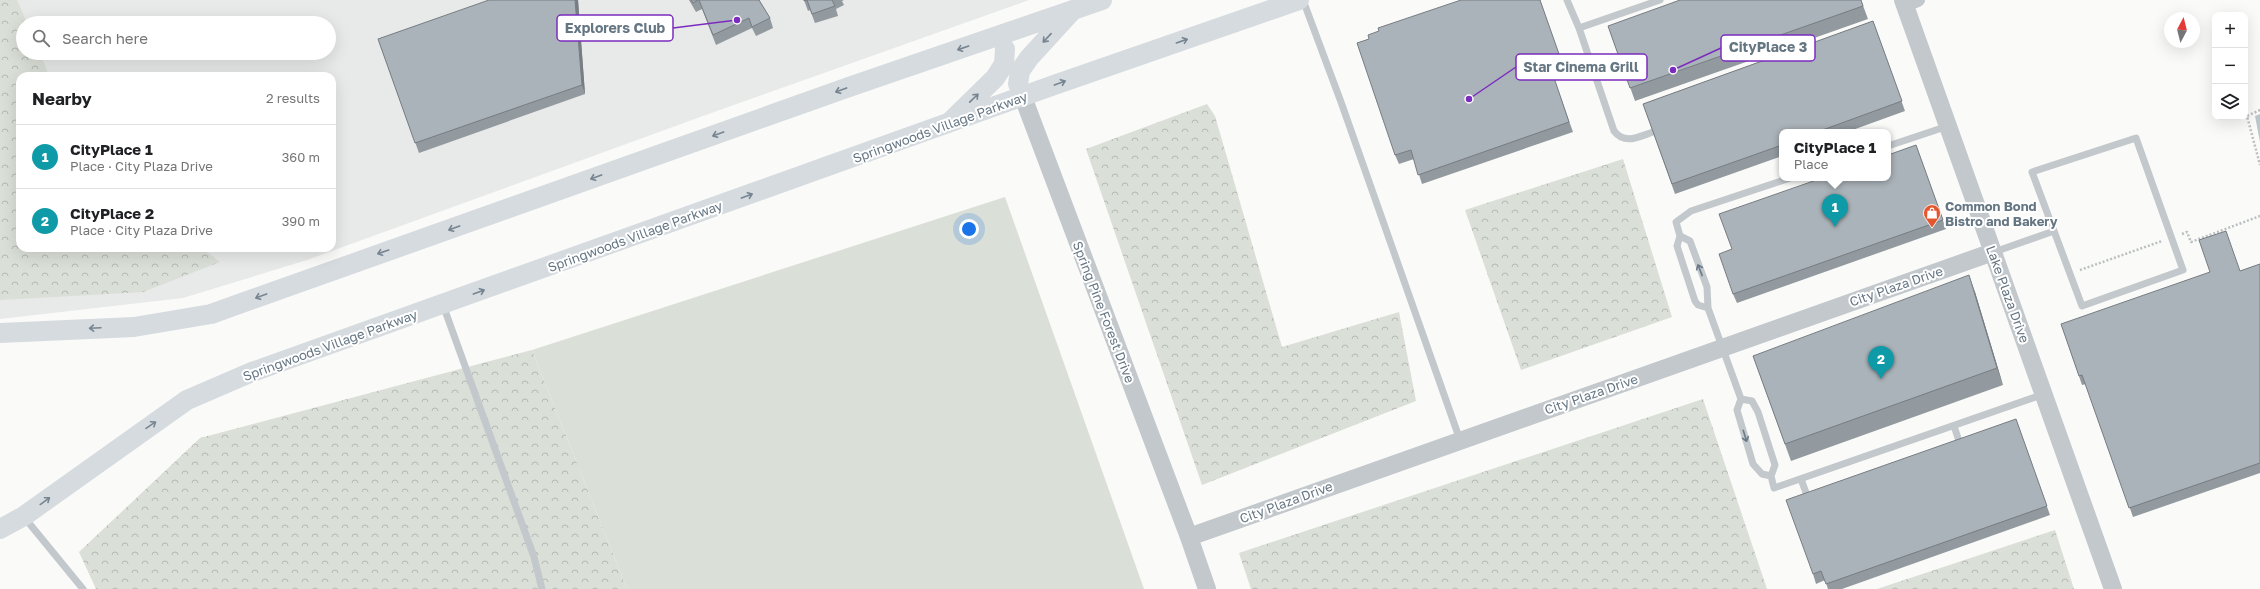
<!DOCTYPE html>
<html lang="en">
<head>
<meta charset="utf-8">
<style>
	:root { --surface:#fff; --page:#f6f6f6; --text:#202124; --muted:#757577; --line:#e0e0e0; --accent:#0b8043 }
	body { margin:0; font-family:"Golos Text",sans-serif; background:var(--page); color:var(--text) }
	.controls { position:absolute; right:12px; top:12px; display:grid; overflow:hidden; border-radius:8px; box-shadow:0 4px 16px #0002 }
	.controls button { width:36px; height:36px; display:grid; place-items:center; padding:0; border:0; border-bottom:1px solid var(--line); background:var(--surface); color:var(--text); font:20px sans-serif }
	.compass { position:absolute; left:2164px; top:12px; width:36px; height:36px; border-radius:50%; background:var(--surface); box-shadow:0 4px 16px #0002; rotate:7deg }
	.you { position:absolute; left:969px; top:229px; width:14px; height:14px; margin:-10px; border:3px solid #fff; border-radius:50%; background:#1a73e8; box-shadow:0 0 0 6px #1a73e833 }
	.badge { display:grid; place-items:center; width:26px; height:26px; border-radius:50%; background:var(--accent); color:#fff; font-size:13px; font-weight:700 }
	.pin { position:absolute; translate:-50% -33px; filter:drop-shadow(0 1px 2px #0008) }
	.pin::after { content:''; position:absolute; top:21px; width:14px; height:12px; background:inherit; clip-path:polygon(0 0,100% 0,50% 100%) }
	.popup { position:absolute; left:1779px; top:129px; width:112px; height:52px; box-sizing:border-box; display:grid; place-content:center; border-radius:8px; background:var(--surface); filter:drop-shadow(0 1px 3px #0005); font-size:13px; white-space:nowrap; color:var(--muted) }
	.popup b { font-size:15px; color:var(--text) }
	.popup::after { content:''; position:absolute; left:50%; top:100%; margin-left:-8px; border:8px solid transparent; border-top-color:var(--surface) }
	.list { margin:0; padding:0; list-style:none }
	h2 { display:flex; justify-content:space-between; align-items:center; height:52px; margin:0; padding:0 16px; font-size:17px }
	h2 small { font-size:13px; font-weight:400; color:var(--muted) }
	.list li { display:grid; grid-template-columns:26px 1fr auto; gap:12px; align-items:center; box-sizing:border-box; height:64px; padding:0 16px; border-top:1px solid var(--line) }
	.list b { display:block; font-size:15px; white-space:nowrap }
	.list p { margin:0; font-size:13px; white-space:nowrap; color:var(--muted) }
	.list em { font-size:13px; font-style:normal; color:var(--muted) }
	.icon { flex:none; width:22px; height:22px; fill:none; stroke:currentColor; stroke-width:2; stroke-linecap:round; stroke-linejoin:round }
	.map { position:relative; flex:none; width:2260px; height:589px; overflow:hidden }
	.search { position:absolute; background:var(--surface); box-shadow:0 4px 16px #0002; left:16px; top:16px; width:320px; height:44px; display:flex; align-items:center; gap:10px; box-sizing:border-box; padding:0 14px; border-radius:22px; color:var(--muted); font-size:15px }
	.panel { position:absolute; background:var(--surface); box-shadow:0 4px 16px #0002; left:16px; top:72px; width:320px; height:180px; border-radius:12px }
	.map>svg:first-child { display:block }
	.built { fill:#e8e9e9; fill-rule:evenodd }
	.grass { fill:#dadfd7 }
	.forest { fill:url(#forest-crowns) }
	.water { fill:#bbc7cb }
	.lines { fill:none; stroke-linecap:round; stroke-linejoin:round }
	.path { stroke:#bbbfc2; stroke-width:2.5; stroke-dasharray:2 2; stroke-linecap:butt }
	.service { stroke:#c3c8cc; stroke-width:7 }
	.minor { stroke:#c3c8cc; stroke-width:14 }
	.tertiary { stroke:#c3c8cc; stroke-width:18 }
	.secondary { stroke:#d6dbdf; stroke-width:20 }
	.wall { fill:#929a9f }
	.shaded-wall { fill:#777d82 }
	.building { fill:#aab3b9; stroke:#777d82 }
	.oneway { stroke:#768591 }
	.oneway2 { stroke:#6a7a87 }
	.labels { text-anchor:middle; dominant-baseline:central; stroke-width:4; stroke-linejoin:round; paint-order:stroke }
	.street-label { font-size:13px; fill:#657683; stroke:#fff }
	.poi-label { font-size:13px; font-weight:bold; fill:#657683; stroke:#fff; text-anchor:start }
	.leader { fill:none; stroke:#7b2cbf; stroke-width:1.5 }
	.callout-dot { fill:#7b2cbf; stroke:#fff; stroke-width:1.5 }
	.callout { fill:#fff; stroke:#7b2cbf; stroke-width:1.5 }
	.callout-label { font-size:14px; text-anchor:middle; font-weight:bold; fill:#657683 }
</style>
</head>
<body>
<div class="map">
<svg width="2260" height="589" viewBox="0 0 2260 589">
	<defs>
		<pattern id="forest-crowns" width="20" height="18" patternUnits="userSpaceOnUse"><rect width="20" height="18" fill="#dadfd7"/><path d="M2 6a3 3 0 1 1 6 0M12 15a3 3 0 1 1 6 0" fill="none" stroke="#b4b9b4"/></pattern>
	</defs>
	<rect width="100%" height="100%" fill="#fafaf8"/>
	<path class="built" d="M 0,0 L 1029,0 L 703,116 L 307,260 L 183,298 L 0,319 ZM 23,23 L 329,23 L 329,53 L 23,53 ZM 20,76 L 332,76 L 332,248 L 20,248 Z"/>
	<path class="grass" d="M 1005,197 L 1144,589 L 627,589 L 532,350 Z"/>
	<path class="forest" d="M 0,0 L 17,0 L 27,23 L 23,23 L 23,53 L 40,53 L 49,76 L 20,76 L 20,248 L 202,248 L 220,262 L 143,292 L 0,300 Z
		M 1207,104 L 1215,116 L 1282,347 L 1399,312 L 1416,401 L 1202,485 L 1086,149 Z
		M 1623,159 L 1672,317 L 1521,370 L 1465,210 Z
		M 532,350 L 627,589 L 96,589 L 79,552 L 200,438 Z
		M 1703,399 L 1767,589 L 1251,589 L 1239,553 Z
		M 2055,530 L 2074,589 L 1877,589 Z"/>
	<path class="water" d="M 2260,114 L 2260,142 L 2255,116 Z"/>
	<g class="lines">
		<path class="path" d="M 2260,110 L 2247,116 L 2260,165
			M 2182,234 L 2187,232 L 2191,242 L 2260,216
			M 2080,270 L 2162,241"/>
		<path class="service" d="M 1303,0 L 1341,102 L 1460,440
			M 1567,0 L 1579,28 L 1614,131 C 1625,145 1638,137 1653,132
			M 1579,28 L 1660,0
			M 2136,138 L 2183,270 L 2082,306 L 2032,172 Z
			M 1888,146 L 1948,126
			M 1680,236 L 1676,222 L 1691,211 L 1790,178
			M 1994,252 L 2054,231
			M 443,305 L 534,557 L 542,589
			M 1708,308 L 1698,305 L 1695,301 L 1677,246 L 1680,236 L 1690,241 L 1707,287 L 1708,308 L 1741,399 L 1737,410 L 1753,464 L 1762,474 L 1771,476 L 1775,465 L 1758,412 L 1752,401 L 1741,399
			M 1954,426 L 1961,447
			M 1771,476 L 1774,488 L 2044,394
			M 1801,479 L 1809,501
			M 24,517 L 83,589"/>
		<path class="minor" d="M 1905,5 L 1918,0"/>
		<path class="tertiary" d="M 1903,0 L 2113,589
			M 1023,97 L 1189,537 L 1207,589
			M 1189,537 L 1993,252"/>
		<path class="secondary" d="M 1018,84 L 1020,71 L 1029,58 L 1072,11
			M 951,121 L 995,78 L 1004,64 L 1005,49
			M 0,333 L 134,327 L 211,314 L 849,87 L 1102,0
			M 0,529 L 24,516 L 187,400 L 252,372 L 1057,84 L 1299,0"/>
	</g>
	<path class="wall" d="M 578,0 L 585,94 L 419,153 L 378,39 Z
		M 689,0 L 759,0 L 770,18 L 773,28 L 756,36 L 752,28 L 716,45 L 702,9 L 696,12 Z
		M 804,0 L 844,0 L 842,1 L 844,5 L 836,9 L 838,16 L 815,23 L 810,10 L 808,11 Z
		M 1540,0 L 1562,64 L 1550,67 L 1573,132 L 1422,184 L 1414,159 L 1399,164 L 1395,155 L 1369,39 Z
		M 1861,0 L 1868,19 L 1635,101 L 1608,26 Z
		M 1873,21 L 1905,111 L 1847,132 L 1782,132 L 1782,156 L 1675,194 L 1643,104 Z
		M 1916,145 L 1946,229 L 1737,303 L 1733,294 L 1732,249 Z
		M 2260,264 L 2260,473 L 2133,517 L 2086,384 L 2082,385 L 2061,324 L 2240,271 Z
		M 1975,292 L 2003,385 L 1791,461 L 1753,356 Z
		M 2016,419 L 2050,515 L 1842,589 L 1828,589 L 1825,580 L 1816,584 L 1813,574 Z"/>
	<path class="shaded-wall" d="M 575,0 L 578,0 L 585,94 L 582,85 Z
		M 1969,275 L 1975,292 L 2003,385 L 1997,368 Z"/>
	<path class="building" d="M 489,0 L 575,0 L 582,85 L 415,143 L 378,39 Z
		M 691,0 L 698,0 L 693,3 Z
		M 699,0 L 759,0 L 770,18 L 752,27 L 749,18 L 713,35 Z
		M 804,0 L 832,0 L 835,6 L 812,14 L 807,0 L 804,1 Z
		M 1461,0 L 1540,0 L 1559,54 L 1547,57 L 1569,122 L 1418,175 L 1411,150 L 1395,155 L 1357,43 L 1369,39 L 1368,35 L 1379,31 L 1378,28 Z
		M 1680,0 L 1861,0 L 1863,6 L 1630,88 L 1608,26 Z
		M 1873,21 L 1902,101 L 1817,132 L 1782,132 L 1782,145 L 1672,184 L 1643,104 Z
		M 1916,145 L 1943,220 L 1733,294 L 1719,254 L 1732,249 L 1719,214 L 1822,178 L 1888,178 L 1888,155 Z
		M 2226,231 L 2240,271 L 2260,264 L 2260,463 L 2129,508 L 2082,375 L 2079,376 L 2061,324 L 2210,272 L 2199,240 Z
		M 1969,275 L 1997,368 L 1785,444 L 1753,356 Z
		M 2016,419 L 2047,506 L 1826,584 L 1821,571 L 1813,574 L 1786,500 Z"/>
	<defs><path id="oneway-shaft" d="M-6 0H5M1.5-3L5.5 0L1.5 3" fill="none" stroke-width="1.6" stroke-linecap="round" stroke-linejoin="round"/></defs>
	<g class="oneway">
		<use href="#oneway-shaft" transform="translate(1047 38) rotate(133)"/>
		<use href="#oneway-shaft" transform="translate(1182 41) rotate(-19)"/>
		<use href="#oneway-shaft" transform="translate(963 48) rotate(161)"/>
		<use href="#oneway-shaft" transform="translate(1060 83) rotate(-20)"/>
		<use href="#oneway-shaft" transform="translate(841 90) rotate(160)"/>
		<use href="#oneway-shaft" transform="translate(974 98) rotate(-44)"/>
		<use href="#oneway-shaft" transform="translate(718 134) rotate(160)"/>
		<use href="#oneway-shaft" transform="translate(596 177) rotate(160)"/>
		<use href="#oneway-shaft" transform="translate(747 196) rotate(-20)"/>
		<use href="#oneway-shaft" transform="translate(454 228) rotate(160)"/>
		<use href="#oneway-shaft" transform="translate(383 252) rotate(161)"/>
		<use href="#oneway-shaft" transform="translate(479 292) rotate(-20)"/>
		<use href="#oneway-shaft" transform="translate(261 296) rotate(160)"/>
		<use href="#oneway-shaft" transform="translate(95 328) rotate(177)"/>
		<use href="#oneway-shaft" transform="translate(151 425) rotate(-34)"/>
		<use href="#oneway-shaft" transform="translate(45 501) rotate(-36)"/>
	</g>
	<g class="oneway2">
		<use href="#oneway-shaft" transform="translate(1700 270) rotate(-111)"/>
		<use href="#oneway-shaft" transform="translate(1745 436) rotate(73)"/>
	</g>
	<defs>
		<g id="shop-pin" transform="scale(0.9)"><path d="M0 17L-7.5 6A9.5 9.5 0 1 1 7.5 6Z" fill="#e4572e" stroke="#fff"/><path d="M-5-2.5h2.3a2.7 3.5 0 0 1 5.4 0H5L5.5 6h-11ZM-1.5-2.5h3a1.5 2.3 0 0 0-3 0Z" fill="#fff"/></g>
	</defs>
	<g fill-rule="evenodd">
		<use href="#shop-pin" x="1932" y="213"/>
	</g>
	<g class="labels">
		<g class="street-label">
			<text transform="translate(940 127) rotate(-20)">Springwoods Village Parkway</text>
			<text transform="translate(635 236) rotate(-20)">Springwoods Village Parkway</text>
			<text transform="translate(1896 286) rotate(-19)">City Plaza Drive</text>
			<text transform="translate(2008 294) rotate(70)">Lake Plaza Drive</text>
			<text transform="translate(1104 312) rotate(69)">Spring Pine Forest Drive</text>
			<text transform="translate(330 345) rotate(-20)">Springwoods Village Parkway</text>
			<text transform="translate(1591 394) rotate(-19)">City Plaza Drive</text>
			<text transform="translate(1286 502) rotate(-20)">City Plaza Drive</text>
		</g>
		<g class="poi-label">
			<text x="1945" y="206">Common Bond<tspan x="1945" dy="15">Bistro and Bakery</tspan></text>
		</g>
	</g>
	<path class="leader" d="M737 20L673 28M1673 70L1721 48M1469 99L1516 67"/>
	<g class="callout-dot">
		<circle cx="737" cy="20" r="4"/>
		<circle cx="1673" cy="70" r="4"/>
		<circle cx="1469" cy="99" r="4"/>
	</g>
	<g class="callout">
		<rect x="557" y="15" width="116" height="26" rx="4"/>
		<rect x="1721" y="35" width="94" height="26" rx="4"/>
		<rect x="1516" y="54" width="131" height="26" rx="4"/>
	</g>
	<g class="callout-label">
		<text x="615" y="33">Explorers Club</text>
		<text x="1768" y="52">CityPlace 3</text>
		<text x="1581" y="72">Star Cinema Grill</text>
	</g>
</svg>
<div class="controls">
<button>+</button>
<button>−</button>
<button><svg class="icon" aria-label="layers" viewBox="0 0 24 24"><path d="M12 4l9 5-9 5-9-5zM3 14l9 5 9-5"/></svg></button>
</div>
<svg class="compass" viewBox="-18 -18 36 36"><path d="M0-13l5 13h-10z" fill="#e53935"/><path d="M0 13l5-13h-10z" fill="#757577"/></svg>
<div class="you"></div>
<div class="pin badge" style="left:1835px;top:227px;background:#0f9aa8">1</div>
<div class="popup"><b>CityPlace 1</b>Place</div>
<div class="pin badge" style="left:1881px;top:379px;background:#0f9aa8">2</div>
<div class="search"><svg class="icon" aria-label="search" viewBox="0 0 24 24"><circle cx="10" cy="10" r="6"/><path d="M15 15l6 6"/></svg>Search here</div>
<section class="panel">
<h2>Nearby<small>2 results</small></h2>
<ul class="list">
<li><span class="badge" style="background:#0f9aa8">1</span><div><b>CityPlace 1</b><p>Place · City Plaza Drive</p></div><em>360 m</em></li>
<li><span class="badge" style="background:#0f9aa8">2</span><div><b>CityPlace 2</b><p>Place · City Plaza Drive</p></div><em>390 m</em></li>
</ul>
</section>
</div>
</body>
</html>
